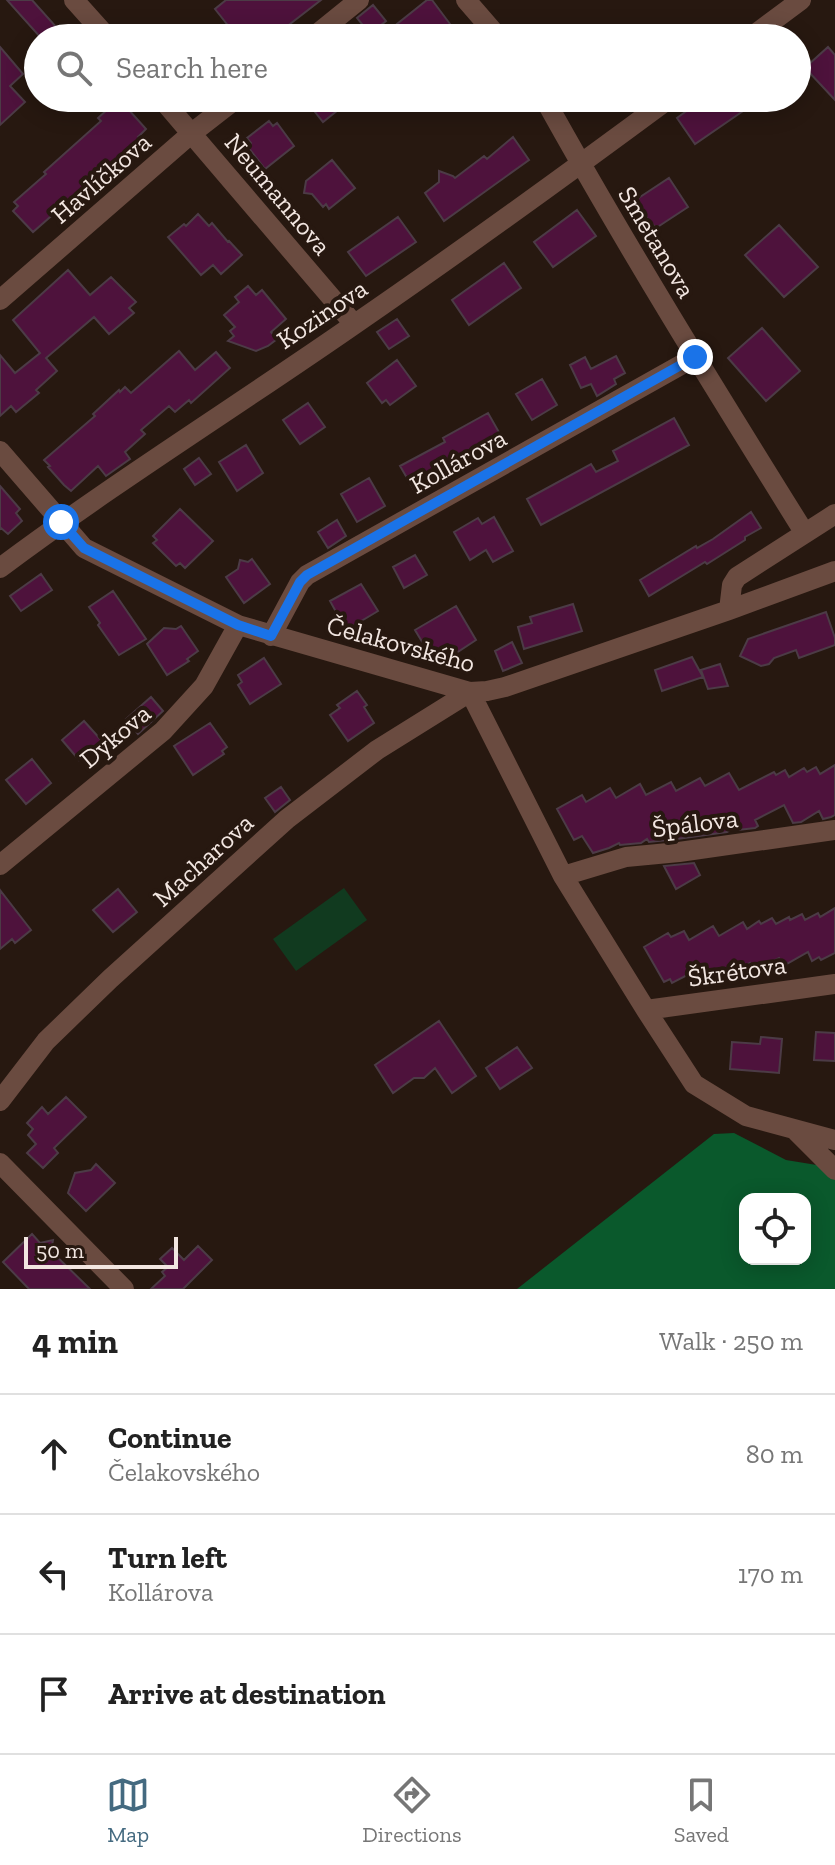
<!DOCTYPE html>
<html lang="en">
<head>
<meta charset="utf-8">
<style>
	:root { --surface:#fff; --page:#f6f6f6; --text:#222; --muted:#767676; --line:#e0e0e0; --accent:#446a80 }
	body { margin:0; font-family:"Zilla Slab",serif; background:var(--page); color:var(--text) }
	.controls { position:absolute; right:24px; bottom:24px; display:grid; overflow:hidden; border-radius:16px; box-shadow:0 4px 20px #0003 }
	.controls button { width:72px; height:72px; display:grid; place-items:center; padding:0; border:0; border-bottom:2px solid var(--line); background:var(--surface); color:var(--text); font:40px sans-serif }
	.scale { position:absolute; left:24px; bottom:20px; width:154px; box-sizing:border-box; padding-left:8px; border:4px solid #f2e6e1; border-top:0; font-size:22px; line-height:28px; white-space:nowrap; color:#f2e6e1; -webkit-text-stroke:6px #271810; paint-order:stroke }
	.stop { position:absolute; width:24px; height:24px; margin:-18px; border:6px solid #1a73e8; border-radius:50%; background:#fff }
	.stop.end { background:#1a73e8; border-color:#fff; box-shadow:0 2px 8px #0008 }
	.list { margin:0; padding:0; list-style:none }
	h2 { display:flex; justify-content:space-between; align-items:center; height:104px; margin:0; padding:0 32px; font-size:34px }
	h2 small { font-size:26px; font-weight:400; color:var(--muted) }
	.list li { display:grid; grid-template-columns:52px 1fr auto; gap:24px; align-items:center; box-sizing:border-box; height:120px; padding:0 32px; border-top:2px solid var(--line) }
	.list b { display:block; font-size:30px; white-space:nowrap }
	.list p { margin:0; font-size:26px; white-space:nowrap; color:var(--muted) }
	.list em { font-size:26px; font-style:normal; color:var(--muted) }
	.icon { flex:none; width:44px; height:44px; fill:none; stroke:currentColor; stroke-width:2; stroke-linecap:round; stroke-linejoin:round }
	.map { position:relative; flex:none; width:835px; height:1289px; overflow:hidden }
	.search { position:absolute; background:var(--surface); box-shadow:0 4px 20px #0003; left:24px; right:24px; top:24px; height:88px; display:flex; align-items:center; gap:20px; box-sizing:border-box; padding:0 28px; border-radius:44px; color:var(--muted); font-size:30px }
	.sheet { height:464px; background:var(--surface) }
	nav { display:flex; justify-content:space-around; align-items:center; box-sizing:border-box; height:112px; border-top:2px solid var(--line); background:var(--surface); font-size:22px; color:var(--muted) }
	nav a { display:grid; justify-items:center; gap:4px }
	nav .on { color:var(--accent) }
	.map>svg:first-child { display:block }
	.green { fill:#113a1f }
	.forest { fill:#0a592c; fill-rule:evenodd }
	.building { fill:#4e123c; stroke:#4c3b46; stroke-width:2 }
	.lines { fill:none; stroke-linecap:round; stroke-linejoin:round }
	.minor { stroke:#6a4b40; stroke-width:20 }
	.route { stroke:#1a73e8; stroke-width:10 }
	.labels { text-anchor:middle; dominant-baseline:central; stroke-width:8; stroke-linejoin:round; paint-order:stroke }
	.street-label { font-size:26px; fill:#f2e6e1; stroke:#271810 }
</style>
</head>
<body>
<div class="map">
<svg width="835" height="1289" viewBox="0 0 835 1289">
	<rect width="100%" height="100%" fill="#271810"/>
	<path class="green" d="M 344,888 L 367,920 L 296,971 L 273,939 Z"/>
	<path class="forest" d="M 734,1133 L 786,1160 L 835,1168 L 835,1289 L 517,1289 L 714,1134 ZM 745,1199 L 805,1199 L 805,1259 L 745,1259 Z"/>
	<path class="building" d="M 7,0 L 32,0 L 66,38 L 41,38 Z
		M 226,0 L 321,0 L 281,31 L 286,38 L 255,38 L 248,30 L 238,38 L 215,9 Z
		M 427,0 L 432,0 L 450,24 L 432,38 L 408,38 L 397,24 Z
		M 373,5 L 386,21 L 370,34 L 357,18 Z
		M 0,47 L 23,74 L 10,86 L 25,102 L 0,125 Z
		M 828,47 L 835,55 L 835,100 L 808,71 L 808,65 Z
		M 304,98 L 353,98 L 323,122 Z
		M 704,98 L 762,98 L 695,144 L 677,118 Z
		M 119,99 L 146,129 L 138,137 L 142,143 L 77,199 L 74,196 L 33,232 L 13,211 L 18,206 L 14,202 L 46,174 L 44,172 L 101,121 L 98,118 Z
		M 269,121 L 273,126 L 277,123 L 294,146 L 265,169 L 248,147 L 251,143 L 247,138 Z
		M 513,137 L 529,160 L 444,221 L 425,193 L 439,182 L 439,171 L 453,176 L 455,178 L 484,156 L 487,159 Z
		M 332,160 L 355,188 L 329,209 L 326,204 L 323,207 L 312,194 L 304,193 L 306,181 Z
		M 669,178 L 688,207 L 656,228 L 645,216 L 637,199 Z
		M 577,210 L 596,236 L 553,267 L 534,242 Z
		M 198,214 L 209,226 L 212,223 L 228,242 L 229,241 L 242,255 L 221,274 L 213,265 L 201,275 L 168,237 L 184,224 L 186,226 Z
		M 398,217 L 416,242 L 366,276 L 348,252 Z
		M 779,225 L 818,267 L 784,297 L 745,255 Z
		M 504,263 L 521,288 L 469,325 L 452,300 Z
		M 68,270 L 90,295 L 111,277 L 136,302 L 129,308 L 134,313 L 109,334 L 94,317 L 46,358 L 57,371 L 36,390 L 39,393 L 16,412 L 11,406 L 0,416 L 0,355 L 15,373 L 40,353 L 13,320 Z
		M 248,286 L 256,295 L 262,290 L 286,319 L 271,332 L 277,339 L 268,346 L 256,351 L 228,341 L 234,336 L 230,331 L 235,327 L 224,315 L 239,302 L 235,297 Z
		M 397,319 L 409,336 L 389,349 L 377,332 Z
		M 762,328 L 800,371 L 766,401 L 728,358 Z
		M 179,351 L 195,370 L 216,352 L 230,368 L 191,403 L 189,400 L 175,412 L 169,406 L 141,430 L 145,434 L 125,452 L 130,459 L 106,476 L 98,466 L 71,491 L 64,485 L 48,467 L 50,466 L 44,460 L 95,416 L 93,414 L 119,390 L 120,392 L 125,387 L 131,393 Z
		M 616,356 L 625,373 L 614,379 L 616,384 L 597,396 L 591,384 L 581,388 L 570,365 L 585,357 L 591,369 Z
		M 397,360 L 416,386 L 390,405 L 386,400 L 382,403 L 367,383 Z
		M 542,379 L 557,405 L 532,420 L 516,394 Z
		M 308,403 L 325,427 L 300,444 L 283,420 Z
		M 488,413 L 504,441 L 414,490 L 400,466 L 445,442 L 443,438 Z
		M 674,418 L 689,445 L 541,525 L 527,499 L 591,464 L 596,472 L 618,461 L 613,451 Z
		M 246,445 L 263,473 L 237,491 L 219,462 Z
		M 199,458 L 211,474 L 195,485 L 184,469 Z
		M 369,478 L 385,506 L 357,522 L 341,494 Z
		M 0,486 L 20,509 L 16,513 L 22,521 L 8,534 L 1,528 L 0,529 Z
		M 180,509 L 213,541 L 185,568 L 180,563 L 176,566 L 153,543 L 157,540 L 153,536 Z
		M 751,512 L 761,528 L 745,537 L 745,540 L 707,564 L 705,562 L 649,596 L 640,580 L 696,546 L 697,548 L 713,539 Z
		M 494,517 L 513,551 L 493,562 L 486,550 L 470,560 L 454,532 L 478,518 L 482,524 Z
		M 337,520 L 346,536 L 328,548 L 318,532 Z
		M 415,555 L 427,575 L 404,588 L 393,567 Z
		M 252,559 L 270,584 L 244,603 L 226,577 L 238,569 L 240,560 L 248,562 Z
		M 41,574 L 52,590 L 21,611 L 10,596 Z
		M 361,584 L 378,611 L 346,630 L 330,601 Z
		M 113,591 L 146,639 L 119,655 L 98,625 L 100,623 L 89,607 Z
		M 573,604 L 582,631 L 524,649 L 518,627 L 532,623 L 530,617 Z
		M 456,606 L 476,640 L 447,659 L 444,654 L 433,660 L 415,630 Z
		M 826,612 L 835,638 L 835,645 L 799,658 L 796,650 L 774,658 L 769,664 L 761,666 L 740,656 L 748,639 Z
		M 181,626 L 198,651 L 187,659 L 189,661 L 167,675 L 147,644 L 164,628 L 176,629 Z
		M 512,642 L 522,663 L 503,671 L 495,651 Z
		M 692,657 L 703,677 L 662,691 L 655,670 Z
		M 264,658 L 281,684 L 250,704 L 238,685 L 242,682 L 238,675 Z
		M 720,664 L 728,686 L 708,689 L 701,670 Z
		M 357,691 L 367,705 L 364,707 L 374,723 L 348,741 L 330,715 L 340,708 L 337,705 Z
		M 151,697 L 163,711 L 138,734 L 126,719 Z
		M 84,721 L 102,741 L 79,760 L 62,740 Z
		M 210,723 L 227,747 L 222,751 L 224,754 L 193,775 L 174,746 Z
		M 32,759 L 51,783 L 26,804 L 6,780 Z
		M 835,765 L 835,815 L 831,817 L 823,819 L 819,811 L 801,822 L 793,823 L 784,805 L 755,820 L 758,826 L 755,828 L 738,830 L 736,827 L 727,832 L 677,839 L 649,842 L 647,839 L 641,843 L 620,845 L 619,843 L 609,848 L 593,853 L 582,836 L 574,840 L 557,809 L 582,795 L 586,802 L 610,788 L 616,798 L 640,784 L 646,795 L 671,782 L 676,791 L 700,778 L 705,786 L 729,773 L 739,790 L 774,772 L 776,775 L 785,770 L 789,777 L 804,768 L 807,772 L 816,767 L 820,774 Z
		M 281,787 L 290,800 L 275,812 L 265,798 Z
		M 694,863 L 700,875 L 676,889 L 664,866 Z
		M 118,889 L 137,912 L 113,932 L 93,910 Z
		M 0,890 L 31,930 L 15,943 L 12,939 L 0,949 Z
		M 835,908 L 835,953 L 821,960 L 819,957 L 812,961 L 808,952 L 783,966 L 779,958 L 754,971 L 750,963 L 732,974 L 730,971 L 724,974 L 721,968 L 703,978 L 701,974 L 694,978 L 691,973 L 672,983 L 670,979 L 664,982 L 644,947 L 668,933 L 671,937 L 684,931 L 689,940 L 713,926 L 719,936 L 743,922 L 747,929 L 759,921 L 761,924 L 772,918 L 776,924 L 789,917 L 790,920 L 802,914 L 805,920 L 818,913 L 820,917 Z
		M 439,1021 L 476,1076 L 452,1093 L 435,1068 L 424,1078 L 414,1078 L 393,1093 L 375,1065 Z
		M 816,1032 L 835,1033 L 835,1061 L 814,1060 Z
		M 761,1037 L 782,1039 L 779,1073 L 730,1069 L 732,1042 L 760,1044 Z
		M 517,1047 L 532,1068 L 500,1089 L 486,1068 Z
		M 66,1097 L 86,1117 L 54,1148 L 58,1153 L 43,1168 L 27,1153 L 36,1144 L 28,1135 L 33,1129 L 27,1123 L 42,1107 L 48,1114 Z
		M 96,1164 L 115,1183 L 86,1211 L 68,1193 L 75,1173 L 91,1170 Z
		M 32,1234 L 40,1243 L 53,1240 L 51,1251 L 90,1289 L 29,1289 L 3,1262 Z
		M 198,1246 L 212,1260 L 183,1289 L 151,1289 L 165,1276 L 162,1272 L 168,1267 L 160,1259 L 172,1248 L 184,1260 Z"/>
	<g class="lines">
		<path class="minor" d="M 74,0 L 108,38
			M 466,0 L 499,38
			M 312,38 L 359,0
			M 750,38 L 801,0
			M 161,98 L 354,324
			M 544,98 C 626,246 715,389 804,532
			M 0,300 L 192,133 L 237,98
			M 0,451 L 84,548 L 238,625 L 470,692 L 487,691 L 505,687 L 729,610 L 835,571
			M 0,568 C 115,482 237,406 355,324 C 461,251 566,175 670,98
			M 729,610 L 732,585 L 737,577 L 835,514
			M 271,636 L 300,582 L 307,575 L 695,357
			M 470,692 L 563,876 L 646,1010 L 694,1084 L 746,1116 L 835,1140
			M 0,865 L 163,731 L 204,686 L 238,625
			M 563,876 L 626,857 L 679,852 L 835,830
			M 646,1010 L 835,984
			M 0,1101 L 46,1041 L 110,979 L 287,819 L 377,750 L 470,692
			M 795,1130 L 835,1170
			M 0,1163 L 124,1289"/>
	</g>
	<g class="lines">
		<path class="route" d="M 61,522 L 84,548 L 238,625 L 271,636 L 300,582 L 307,575 L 695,357"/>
	</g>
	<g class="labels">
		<g class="street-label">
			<text transform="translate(101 178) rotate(-41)">Havlíčkova</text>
			<text transform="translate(278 194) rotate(50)">Neumannova</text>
			<text transform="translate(657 242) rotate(59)">Smetanova</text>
			<text transform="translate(322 314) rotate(-34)">Kozinova</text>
			<text transform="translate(458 461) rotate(-29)">Kollárova</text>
			<text transform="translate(401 644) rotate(15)">Čelakovského</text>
			<text transform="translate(115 736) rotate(-40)">Dykova</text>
			<text transform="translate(695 823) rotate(-7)">Špálova</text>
			<text transform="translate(203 860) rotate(-42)">Macharova</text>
			<text transform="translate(737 971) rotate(-8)">Škrétova</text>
		</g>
	</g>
</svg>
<div class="controls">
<button><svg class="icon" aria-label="locate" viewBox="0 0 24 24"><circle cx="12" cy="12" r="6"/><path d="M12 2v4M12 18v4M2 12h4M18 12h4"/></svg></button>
</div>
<div class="scale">50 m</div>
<div class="stop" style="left:61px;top:522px"></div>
<div class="stop end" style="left:695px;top:357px"></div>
<div class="search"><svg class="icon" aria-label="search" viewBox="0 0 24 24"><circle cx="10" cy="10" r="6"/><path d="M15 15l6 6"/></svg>Search here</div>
</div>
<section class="sheet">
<h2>4 min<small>Walk · 250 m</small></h2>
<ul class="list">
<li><svg class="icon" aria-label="ahead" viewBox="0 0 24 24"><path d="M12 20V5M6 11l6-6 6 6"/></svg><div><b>Continue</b><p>Čelakovského</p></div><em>80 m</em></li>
<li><svg class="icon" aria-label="left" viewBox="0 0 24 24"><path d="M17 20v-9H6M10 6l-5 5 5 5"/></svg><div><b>Turn left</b><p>Kollárova</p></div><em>170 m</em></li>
<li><svg class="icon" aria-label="arrive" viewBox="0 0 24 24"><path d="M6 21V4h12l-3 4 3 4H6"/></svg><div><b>Arrive at destination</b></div></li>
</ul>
</section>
<nav>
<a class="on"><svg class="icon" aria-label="map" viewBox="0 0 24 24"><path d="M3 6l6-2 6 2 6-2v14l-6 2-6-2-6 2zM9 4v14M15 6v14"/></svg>Map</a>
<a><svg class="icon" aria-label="directions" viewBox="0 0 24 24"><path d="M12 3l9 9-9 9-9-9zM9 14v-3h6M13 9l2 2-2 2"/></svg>Directions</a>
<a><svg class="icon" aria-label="saved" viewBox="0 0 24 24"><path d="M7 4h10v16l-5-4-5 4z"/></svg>Saved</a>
</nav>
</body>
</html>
